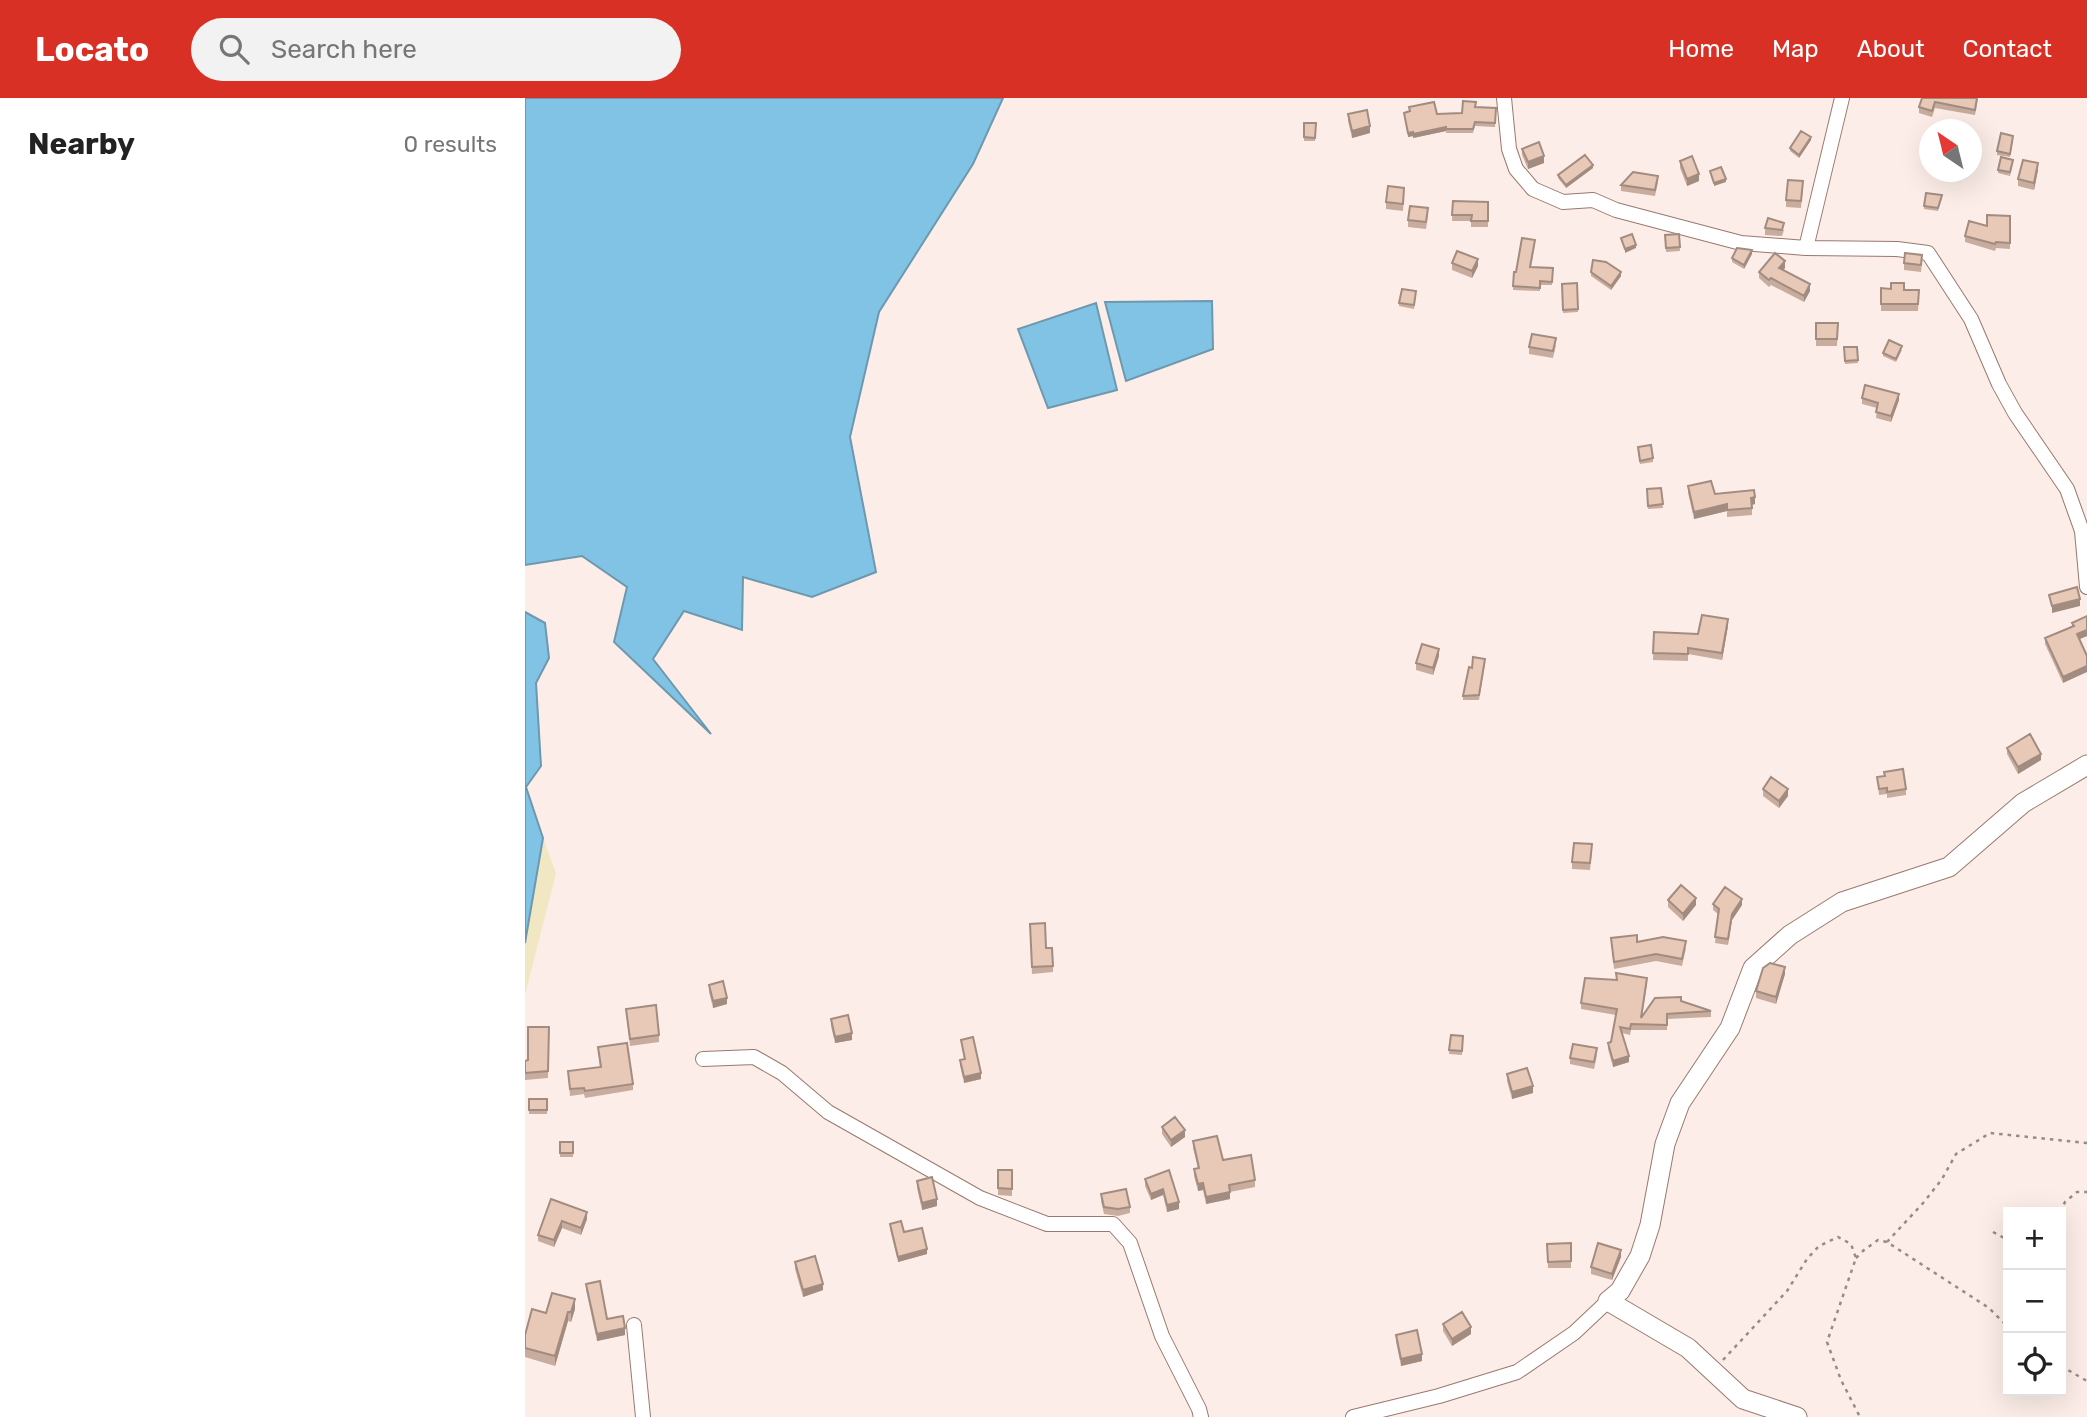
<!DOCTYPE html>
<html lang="en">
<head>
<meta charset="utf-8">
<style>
	:root { --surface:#fff; --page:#f2f2f2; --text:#222; --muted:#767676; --line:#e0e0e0; --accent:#d93025 }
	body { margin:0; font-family:Rubik,sans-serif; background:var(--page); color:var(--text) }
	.controls { position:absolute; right:21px; bottom:21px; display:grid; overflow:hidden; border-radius:0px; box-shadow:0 7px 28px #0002 }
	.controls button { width:63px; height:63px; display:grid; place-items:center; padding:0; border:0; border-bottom:2px solid var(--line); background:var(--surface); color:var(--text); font:35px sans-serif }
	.compass { position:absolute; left:1394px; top:21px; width:63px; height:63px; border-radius:50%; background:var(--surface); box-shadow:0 7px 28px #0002; rotate:325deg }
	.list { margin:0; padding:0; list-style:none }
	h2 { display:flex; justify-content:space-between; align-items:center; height:91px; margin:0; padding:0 28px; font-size:30px }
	h2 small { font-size:23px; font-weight:400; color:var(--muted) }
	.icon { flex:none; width:38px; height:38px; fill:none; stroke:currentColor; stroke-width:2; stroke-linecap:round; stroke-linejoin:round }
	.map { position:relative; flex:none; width:1562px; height:1319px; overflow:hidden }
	header { display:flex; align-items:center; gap:42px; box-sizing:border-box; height:98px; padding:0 35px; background:var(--accent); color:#fff }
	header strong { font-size:33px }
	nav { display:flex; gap:38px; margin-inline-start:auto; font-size:24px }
	.search { width:490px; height:63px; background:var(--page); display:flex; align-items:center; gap:18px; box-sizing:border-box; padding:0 24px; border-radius:38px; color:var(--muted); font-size:26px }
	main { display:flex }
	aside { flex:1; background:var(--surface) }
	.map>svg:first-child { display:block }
	.sand { fill:#f1e7c2 }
	.water { fill:#80c3e5; stroke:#6d98ae; stroke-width:2 }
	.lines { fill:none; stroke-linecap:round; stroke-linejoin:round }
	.street-casing { stroke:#99796e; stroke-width:16 }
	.secondary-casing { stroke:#99796e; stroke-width:21 }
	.path { stroke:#988a85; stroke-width:2.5; stroke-dasharray:3.5 5; stroke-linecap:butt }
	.street { stroke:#fff; stroke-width:14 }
	.secondary { stroke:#fff; stroke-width:19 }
	.wall { fill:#c8ac9d }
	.shaded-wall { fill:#a28c80 }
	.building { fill:#e8c8b7; stroke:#a28c80; stroke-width:2 }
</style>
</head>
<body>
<header>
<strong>Locato</strong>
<div class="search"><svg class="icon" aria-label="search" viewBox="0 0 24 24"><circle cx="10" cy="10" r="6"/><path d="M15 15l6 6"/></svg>Search here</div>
<nav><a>Home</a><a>Map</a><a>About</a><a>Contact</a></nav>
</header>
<main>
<aside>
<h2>Nearby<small>0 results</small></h2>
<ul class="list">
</ul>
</aside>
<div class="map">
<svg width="1562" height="1319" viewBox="0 0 1562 1319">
	<rect width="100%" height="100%" fill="#fcede8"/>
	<path class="sand" d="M 18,740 L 31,775 L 0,897 L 0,845 Z"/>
	<path class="water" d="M 0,0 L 478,0 L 448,66 L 354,214 L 325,339 L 351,474 L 287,499 L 218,479 L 217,532 L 159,513 L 128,561 L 186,636 L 89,544 L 102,489 L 57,458 L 0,467 Z
		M 687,203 L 688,251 L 601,283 L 580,204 Z
		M 571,205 L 592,292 L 523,310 L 493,231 Z
		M 0,514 L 20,525 L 24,560 L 11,585 L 16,668 L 1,689 L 18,740 L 0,845 Z"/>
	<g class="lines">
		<g class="street-casing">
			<path id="street" d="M 979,0 L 984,51 L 991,71 L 1008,91 L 1038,104 L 1068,102 L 1091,112 L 1216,145 L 1281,150 L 1372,151 L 1403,155 L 1446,221 L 1474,286 L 1490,315 L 1542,391 L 1557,433 L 1562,489
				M 1281,150 L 1317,0
				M 178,961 L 229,959 L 257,975 L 303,1014 L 455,1100 L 522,1126 L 588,1126 L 605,1145 L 637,1238 L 674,1311 L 676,1319
				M 109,1227 L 118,1319
				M 828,1319 L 914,1298 L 992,1274 L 1049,1235 L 1083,1203"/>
		</g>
		<g class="secondary-casing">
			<path id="secondary" d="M 1272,1319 L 1218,1301 L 1163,1250 L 1083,1203 L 1095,1193 L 1115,1158 L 1125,1127 L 1140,1046 L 1155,1005 L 1205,930 L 1228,870 L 1265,837 L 1317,804 L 1424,769 L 1498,705 L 1562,667"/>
		</g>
		<path class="path" d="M 1535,1114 L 1540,1104 L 1552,1094 L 1562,1094
			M 1468,1134 L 1483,1142
			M 1362,1144 L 1399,1104 L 1417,1081 L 1431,1056 L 1465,1035 L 1562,1045
			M 1331,1160 L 1339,1152 L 1353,1142 L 1362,1144 L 1464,1210 L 1483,1229
			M 1198,1262 L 1262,1193 L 1282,1161 L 1294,1148 L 1313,1139 L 1326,1146 L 1331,1160 L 1302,1244 L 1316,1282 L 1335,1319
			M 1536,1268 L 1562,1283"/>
		<use href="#street" class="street"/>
		<use href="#secondary" class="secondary"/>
	</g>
	<path class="wall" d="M 1397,0 L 1453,0 L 1450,17 L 1410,10 L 1407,19 L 1394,15 L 1394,9 Z
		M 884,9 L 912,16 L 937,15 L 951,9 L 971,10 L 970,29 L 950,28 L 948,35 L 921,35 L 921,33 L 888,40 L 888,38 L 883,39 L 879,15 L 884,13 Z
		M 823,16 L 845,35 L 827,40 L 823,23 Z
		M 779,25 L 791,25 L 790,43 L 779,43 Z
		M 1488,41 L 1485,59 L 1472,57 L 1472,53 Z
		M 1286,42 L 1274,60 L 1265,53 L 1265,50 Z
		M 997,51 L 1019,65 L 1003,71 L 997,57 Z
		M 1155,63 L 1174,83 L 1162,88 L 1155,70 Z
		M 1488,65 L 1485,78 L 1473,75 L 1473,72 Z
		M 1068,70 L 1041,90 L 1033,80 L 1033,77 Z
		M 1513,72 L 1509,92 L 1493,88 L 1493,81 Z
		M 1133,84 L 1130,98 L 1096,93 L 1096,87 Z
		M 1278,90 L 1276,110 L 1261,109 L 1261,102 Z
		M 879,97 L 878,113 L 861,111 L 861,104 Z
		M 1417,100 L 1413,113 L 1399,111 L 1399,108 Z
		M 928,103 L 963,104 L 963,129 L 946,129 L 946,123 L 927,123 Z
		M 903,117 L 901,131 L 883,129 L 883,122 Z
		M 1485,118 L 1485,151 L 1471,150 L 1470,153 L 1440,144 L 1440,138 Z
		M 1240,130 L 1259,132 L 1257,138 L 1240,137 Z
		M 1154,136 L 1155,153 L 1141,154 L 1140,137 Z
		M 1010,146 L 1006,169 L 1028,170 L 1027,187 L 1015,187 L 1015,193 L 988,192 L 989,174 L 991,174 Z
		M 1227,156 L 1219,171 L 1207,164 L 1207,160 Z
		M 1397,164 L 1396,174 L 1379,172 L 1379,165 Z
		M 927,165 L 953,168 L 947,180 L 927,172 Z
		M 1260,170 L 1258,172 L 1285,193 L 1279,204 L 1246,187 L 1244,189 L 1234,180 L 1234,174 Z
		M 1066,174 L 1096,178 L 1086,192 L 1066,178 Z
		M 1052,185 L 1053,214 L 1038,215 L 1037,186 Z
		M 1356,190 L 1394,192 L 1393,213 L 1356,213 Z
		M 891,196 L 889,211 L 874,208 L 874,205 Z
		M 1291,225 L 1313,225 L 1312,248 L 1291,248 Z
		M 1031,247 L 1028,260 L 1004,256 L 1004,249 Z
		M 1319,249 L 1332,249 L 1333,265 L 1320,266 Z
		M 1377,252 L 1371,264 L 1358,258 L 1358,255 Z
		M 1337,300 L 1374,302 L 1366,324 L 1351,320 L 1352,310 L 1337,306 Z
		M 1113,352 L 1128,360 L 1128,364 L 1115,366 Z
		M 1163,388 L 1230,406 L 1227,407 L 1227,417 L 1202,419 L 1202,413 L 1169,421 L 1163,395 Z
		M 1136,390 L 1138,410 L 1123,411 L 1122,391 Z
		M 1547,525 L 1562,538 L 1555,541 L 1538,585 L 1520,546 L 1520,540 L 1547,528 Z
		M 1203,528 L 1197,562 L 1163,556 L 1163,563 L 1128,562 L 1129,534 L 1173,536 Z
		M 914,558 L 908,577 L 891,572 L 891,565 Z
		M 960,566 L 954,602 L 938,602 L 938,598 L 947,570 Z
		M 1482,650 L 1516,662 L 1493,676 L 1482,656 Z
		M 1359,674 L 1381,691 L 1381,697 L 1362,700 L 1362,696 L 1354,697 L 1352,679 L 1359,678 Z
		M 1238,691 L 1263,698 L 1254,710 L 1238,698 Z
		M 1067,753 L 1065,772 L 1047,771 L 1047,764 Z
		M 1143,802 L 1171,807 L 1158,823 L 1143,809 Z
		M 1188,806 L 1217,807 L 1207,822 L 1203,847 L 1190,845 L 1193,816 L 1188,812 Z
		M 505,826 L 521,850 L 528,868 L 528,874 L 507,876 Z
		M 1086,840 L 1161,850 L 1157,868 L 1131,863 L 1089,871 Z
		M 1091,875 L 1122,886 L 1117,919 L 1156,903 L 1186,913 L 1186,919 L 1142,921 L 1142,932 L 1106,932 L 1105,937 L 1097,935 L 1104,964 L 1088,969 L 1083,951 L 1083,945 L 1086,944 L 1091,917 L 1056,911 L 1056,905 L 1091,882 Z
		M 1260,876 L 1251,906 L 1231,900 L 1231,893 Z
		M 184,887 L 202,906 L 188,910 L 184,894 Z
		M 101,911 L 134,937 L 134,944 L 105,948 Z
		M 306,921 L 327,942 L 310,945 L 306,928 Z
		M 24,929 L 23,980 L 0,982 L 0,963 L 3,962 Z
		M 926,937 L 938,938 L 937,957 L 924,956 Z
		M 436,942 L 456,981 L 439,985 L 435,967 L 435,962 L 439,961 Z
		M 73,949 L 108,986 L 108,992 L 60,1000 L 59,996 L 45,998 L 43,973 L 75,969 Z
		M 1072,957 L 1069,971 L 1045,966 L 1045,960 Z
		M 982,976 L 1008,995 L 987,1001 L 982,983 Z
		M 4,1001 L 22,1001 L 22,1016 L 4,1016 Z
		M 637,1029 L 660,1039 L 646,1049 L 637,1036 Z
		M 668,1043 L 730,1082 L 730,1089 L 705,1094 L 705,1101 L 681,1106 L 678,1092 L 673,1093 L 669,1078 L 669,1071 L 673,1070 L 668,1050 Z
		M 35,1044 L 48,1044 L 48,1059 L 35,1059 Z
		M 473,1072 L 487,1072 L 487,1098 L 473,1097 Z
		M 644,1072 L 654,1111 L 642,1114 L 638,1097 L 626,1102 L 620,1088 L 620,1081 Z
		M 392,1083 L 412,1108 L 397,1112 L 392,1090 Z
		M 576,1096 L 605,1109 L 605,1115 L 593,1118 L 579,1116 L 576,1103 Z
		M 26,1101 L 62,1121 L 56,1137 L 37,1130 L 29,1149 L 13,1143 L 13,1137 Z
		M 365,1126 L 379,1134 L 402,1156 L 373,1164 L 365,1131 Z
		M 1046,1145 L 1046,1170 L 1023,1170 L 1022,1146 Z
		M 1096,1159 L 1087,1182 L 1066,1176 L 1066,1169 Z
		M 270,1164 L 298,1192 L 278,1199 L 270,1171 Z
		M 61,1186 L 82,1221 L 100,1237 L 72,1243 L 61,1192 Z
		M 50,1211 L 46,1224 L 43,1223 L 30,1268 L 0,1259 L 0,1237 Z
		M 918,1226 L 946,1236 L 927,1248 L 918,1233 Z
		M 871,1237 L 897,1263 L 876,1268 L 871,1244 Z"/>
	<path class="shaded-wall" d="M 845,28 L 845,35 L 827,40 L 827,33 Z
		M 921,29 L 921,33 L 888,40 L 888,36 Z
		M 888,34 L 888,38 L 883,39 L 883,35 Z
		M 1286,39 L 1286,42 L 1274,60 L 1274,57 Z
		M 1019,58 L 1019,65 L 1003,71 L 1003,64 Z
		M 1513,65 L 1513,72 L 1509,92 L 1509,85 Z
		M 1068,67 L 1068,70 L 1041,90 L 1041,87 Z
		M 1174,76 L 1174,83 L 1162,88 L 1162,81 Z
		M 1201,81 L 1201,84 L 1189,88 L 1189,85 Z
		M 1111,147 L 1111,150 L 1100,155 L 1100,151 Z
		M 1227,152 L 1227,156 L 1219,171 L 1219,167 Z
		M 953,161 L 953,168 L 947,180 L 947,173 Z
		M 1260,163 L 1260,170 L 1254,177 L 1254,170 Z
		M 1096,174 L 1096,178 L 1086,192 L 1086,188 Z
		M 1285,186 L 1285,193 L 1279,204 L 1279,198 Z
		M 1374,296 L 1374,302 L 1366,324 L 1366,318 Z
		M 1230,399 L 1230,406 L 1226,407 L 1226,400 Z
		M 1202,406 L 1202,413 L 1169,421 L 1169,414 Z
		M 1555,501 L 1555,508 L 1527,515 L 1527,508 Z
		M 1203,521 L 1203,528 L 1197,562 L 1197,555 Z
		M 1562,532 L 1562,538 L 1552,542 L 1552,536 Z
		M 914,551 L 914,558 L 908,577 L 908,570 Z
		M 1562,568 L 1562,574 L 1538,585 L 1538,579 Z
		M 1516,656 L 1516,662 L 1493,676 L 1493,669 Z
		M 1263,691 L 1263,698 L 1254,710 L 1254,703 Z
		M 1171,800 L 1171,807 L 1158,823 L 1158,816 Z
		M 1217,801 L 1217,807 L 1207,822 L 1203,847 L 1207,816 Z
		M 1260,869 L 1260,876 L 1251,906 L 1251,899 Z
		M 202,900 L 202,906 L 188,910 L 188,903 Z
		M 327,935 L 327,942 L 310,945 L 310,939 Z
		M 1104,958 L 1104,964 L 1088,969 L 1088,963 Z
		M 456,975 L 456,981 L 439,985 L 439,979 Z
		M 1008,988 L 1008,995 L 987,1001 L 987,994 Z
		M 660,1032 L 660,1039 L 646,1049 L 646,1042 Z
		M 678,1085 L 678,1092 L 673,1093 L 673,1086 Z
		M 638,1091 L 638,1097 L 626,1102 L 626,1096 Z
		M 705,1094 L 705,1101 L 681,1106 L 681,1099 Z
		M 412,1101 L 412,1108 L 397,1112 L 397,1105 Z
		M 654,1104 L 654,1111 L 642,1114 L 642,1107 Z
		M 62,1114 L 62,1121 L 56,1137 L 56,1130 Z
		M 37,1123 L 37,1130 L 29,1149 L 29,1142 Z
		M 402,1151 L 402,1156 L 373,1164 L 373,1159 Z
		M 1096,1152 L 1096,1159 L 1087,1182 L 1087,1176 Z
		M 298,1186 L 298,1192 L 278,1199 L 278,1192 Z
		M 50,1201 L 50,1211 L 46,1224 L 46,1214 Z
		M 43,1214 L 43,1223 L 30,1268 L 30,1258 Z
		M 946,1229 L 946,1236 L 927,1248 L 927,1241 Z
		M 100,1230 L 100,1237 L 72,1243 L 72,1236 Z
		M 897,1256 L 897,1263 L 876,1268 L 876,1261 Z"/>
	<path class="building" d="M 1397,0 L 1452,0 L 1450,12 L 1410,4 L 1407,13 L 1394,9 Z
		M 938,3 L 951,4 L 950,9 L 971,10 L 970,25 L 950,24 L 948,31 L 921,31 L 921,29 L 888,36 L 888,34 L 883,35 L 879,15 L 885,13 L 884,9 L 909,4 L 912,16 L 937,15 Z
		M 842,12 L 845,28 L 827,33 L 823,16 Z
		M 779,25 L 791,25 L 790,40 L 779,39 Z
		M 1276,33 L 1286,39 L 1274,57 L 1265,50 Z
		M 1476,35 L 1488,38 L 1485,56 L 1472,53 Z
		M 1014,44 L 1019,58 L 1003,64 L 997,51 Z
		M 1060,57 L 1068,67 L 1041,87 L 1033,77 Z
		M 1167,58 L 1174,76 L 1162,81 L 1155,63 Z
		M 1476,59 L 1488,62 L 1485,74 L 1473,72 Z
		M 1498,62 L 1513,65 L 1509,85 L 1493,81 Z
		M 1196,69 L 1201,81 L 1189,85 L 1185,73 Z
		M 1108,74 L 1133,78 L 1130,92 L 1096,87 Z
		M 1263,82 L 1278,83 L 1276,103 L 1261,102 Z
		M 863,88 L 879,90 L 878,106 L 861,104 Z
		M 1401,95 L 1417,97 L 1413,110 L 1399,108 Z
		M 928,103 L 963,104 L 963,123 L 946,123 L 947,117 L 927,117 Z
		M 885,108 L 903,110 L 901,124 L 883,122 Z
		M 1462,117 L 1485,118 L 1485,145 L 1471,144 L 1470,146 L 1440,138 L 1444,123 L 1462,128 Z
		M 1243,120 L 1259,125 L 1257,132 L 1240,130 Z
		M 1107,136 L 1111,147 L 1100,151 L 1096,140 Z
		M 1154,136 L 1155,149 L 1141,150 L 1140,137 Z
		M 997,140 L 1010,142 L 1005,169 L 1028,170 L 1027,184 L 1015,183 L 1015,190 L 988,188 L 989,174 L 991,174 Z
		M 1212,150 L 1227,152 L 1219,167 L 1207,160 Z
		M 932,153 L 953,161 L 947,173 L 927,165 Z
		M 1250,155 L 1260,163 L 1254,170 L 1285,186 L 1279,198 L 1246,180 L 1244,182 L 1234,174 Z
		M 1380,155 L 1397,157 L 1396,167 L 1379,165 Z
		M 1068,162 L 1081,164 L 1096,174 L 1086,188 L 1066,174 Z
		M 1052,185 L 1053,211 L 1038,212 L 1037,186 Z
		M 1366,185 L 1379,185 L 1379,192 L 1394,192 L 1393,206 L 1356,206 L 1356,190 L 1366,191 Z
		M 877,191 L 891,193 L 889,207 L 874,205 Z
		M 1291,225 L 1313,225 L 1312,241 L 1291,241 Z
		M 1007,236 L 1031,240 L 1028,253 L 1004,249 Z
		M 1364,242 L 1377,248 L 1371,261 L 1358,255 Z
		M 1319,249 L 1332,249 L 1333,262 L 1320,263 Z
		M 1340,287 L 1374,296 L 1366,318 L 1351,314 L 1353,305 L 1337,300 Z
		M 1126,347 L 1128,360 L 1115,363 L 1113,349 Z
		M 1186,383 L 1190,396 L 1229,392 L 1230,399 L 1226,400 L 1227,410 L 1202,412 L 1202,406 L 1169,414 L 1163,388 Z
		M 1136,390 L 1138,406 L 1123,408 L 1122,391 Z
		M 1552,489 L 1555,501 L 1527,508 L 1524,497 Z
		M 1177,517 L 1203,521 L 1197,555 L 1163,550 L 1163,556 L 1128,555 L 1129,534 L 1173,536 Z
		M 1562,518 L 1562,532 L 1552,536 L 1562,558 L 1562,568 L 1538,579 L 1520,540 L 1549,528 L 1547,525 Z
		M 897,546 L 914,551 L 908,570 L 891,565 Z
		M 948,559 L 960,561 L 954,597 L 938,598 L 944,569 L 947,570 Z
		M 1505,636 L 1516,656 L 1493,669 L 1482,650 Z
		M 1378,671 L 1381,691 L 1362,694 L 1362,690 L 1354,691 L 1352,679 L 1360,678 L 1359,674 Z
		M 1246,679 L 1263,691 L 1254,703 L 1238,691 Z
		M 1049,745 L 1067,746 L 1065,765 L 1047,764 Z
		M 1156,787 L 1171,800 L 1158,816 L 1143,802 Z
		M 1200,789 L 1217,801 L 1207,816 L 1203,841 L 1190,839 L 1194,811 L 1188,806 Z
		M 520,825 L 521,850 L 527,850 L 528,868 L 507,869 L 505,826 Z
		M 1112,837 L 1112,844 L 1138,839 L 1161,843 L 1157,861 L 1131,856 L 1089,864 L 1086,840 Z
		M 1245,865 L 1260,869 L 1251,899 L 1231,893 L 1238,870 Z
		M 1091,875 L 1122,880 L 1116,920 L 1130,900 L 1156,899 L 1156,903 L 1186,913 L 1142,916 L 1142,927 L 1106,926 L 1105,931 L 1095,929 L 1104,958 L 1088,963 L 1083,945 L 1086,944 L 1092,911 L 1056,905 L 1060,880 L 1092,882 Z
		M 198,883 L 202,900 L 188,903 L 184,887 Z
		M 131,907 L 134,937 L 105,941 L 101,911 Z
		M 323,917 L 327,935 L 310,939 L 306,921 Z
		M 3,929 L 24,929 L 23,973 L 0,975 L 0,963 L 3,962 Z
		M 926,937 L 938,938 L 937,953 L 924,952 Z
		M 448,939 L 456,975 L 439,979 L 435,962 L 440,961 L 436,942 Z
		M 102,945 L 108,986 L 60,993 L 59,990 L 45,991 L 43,973 L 76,969 L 73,949 Z
		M 1048,946 L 1072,950 L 1069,964 L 1045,960 Z
		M 1002,970 L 1008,988 L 987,994 L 982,976 Z
		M 4,1001 L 22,1001 L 22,1012 L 4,1012 Z
		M 650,1019 L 660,1032 L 646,1042 L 637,1029 Z
		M 692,1038 L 698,1062 L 726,1057 L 730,1082 L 704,1087 L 705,1094 L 681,1099 L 678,1085 L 673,1086 L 669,1071 L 674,1070 L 668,1043 Z
		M 35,1044 L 48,1044 L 48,1055 L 35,1055 Z
		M 473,1072 L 487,1072 L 487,1091 L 473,1090 Z
		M 644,1072 L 654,1104 L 642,1107 L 638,1091 L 626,1096 L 620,1081 Z
		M 407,1079 L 412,1101 L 397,1105 L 392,1083 Z
		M 601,1091 L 605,1109 L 593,1111 L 579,1109 L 576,1096 Z
		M 26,1101 L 62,1114 L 56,1130 L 37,1123 L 29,1142 L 13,1137 Z
		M 376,1123 L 379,1134 L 397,1130 L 402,1151 L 373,1159 L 365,1126 Z
		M 1046,1145 L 1046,1163 L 1023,1164 L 1022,1146 Z
		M 1073,1145 L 1096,1152 L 1087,1176 L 1066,1169 Z
		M 290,1158 L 298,1186 L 278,1192 L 270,1164 Z
		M 75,1183 L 82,1221 L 98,1218 L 100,1230 L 72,1236 L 61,1186 Z
		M 27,1195 L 50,1201 L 46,1214 L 43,1214 L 30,1258 L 0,1250 L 0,1237 L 7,1211 L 21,1215 Z
		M 937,1214 L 946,1229 L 927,1241 L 918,1226 Z
		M 892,1232 L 897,1256 L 876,1261 L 871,1237 Z"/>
</svg>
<div class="controls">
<button>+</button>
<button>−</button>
<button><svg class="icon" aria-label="locate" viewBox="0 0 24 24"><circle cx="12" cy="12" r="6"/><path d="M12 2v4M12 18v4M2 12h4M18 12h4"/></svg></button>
</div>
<svg class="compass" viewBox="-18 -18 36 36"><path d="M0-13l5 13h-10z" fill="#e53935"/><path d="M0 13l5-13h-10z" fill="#767676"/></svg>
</div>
</main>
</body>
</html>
